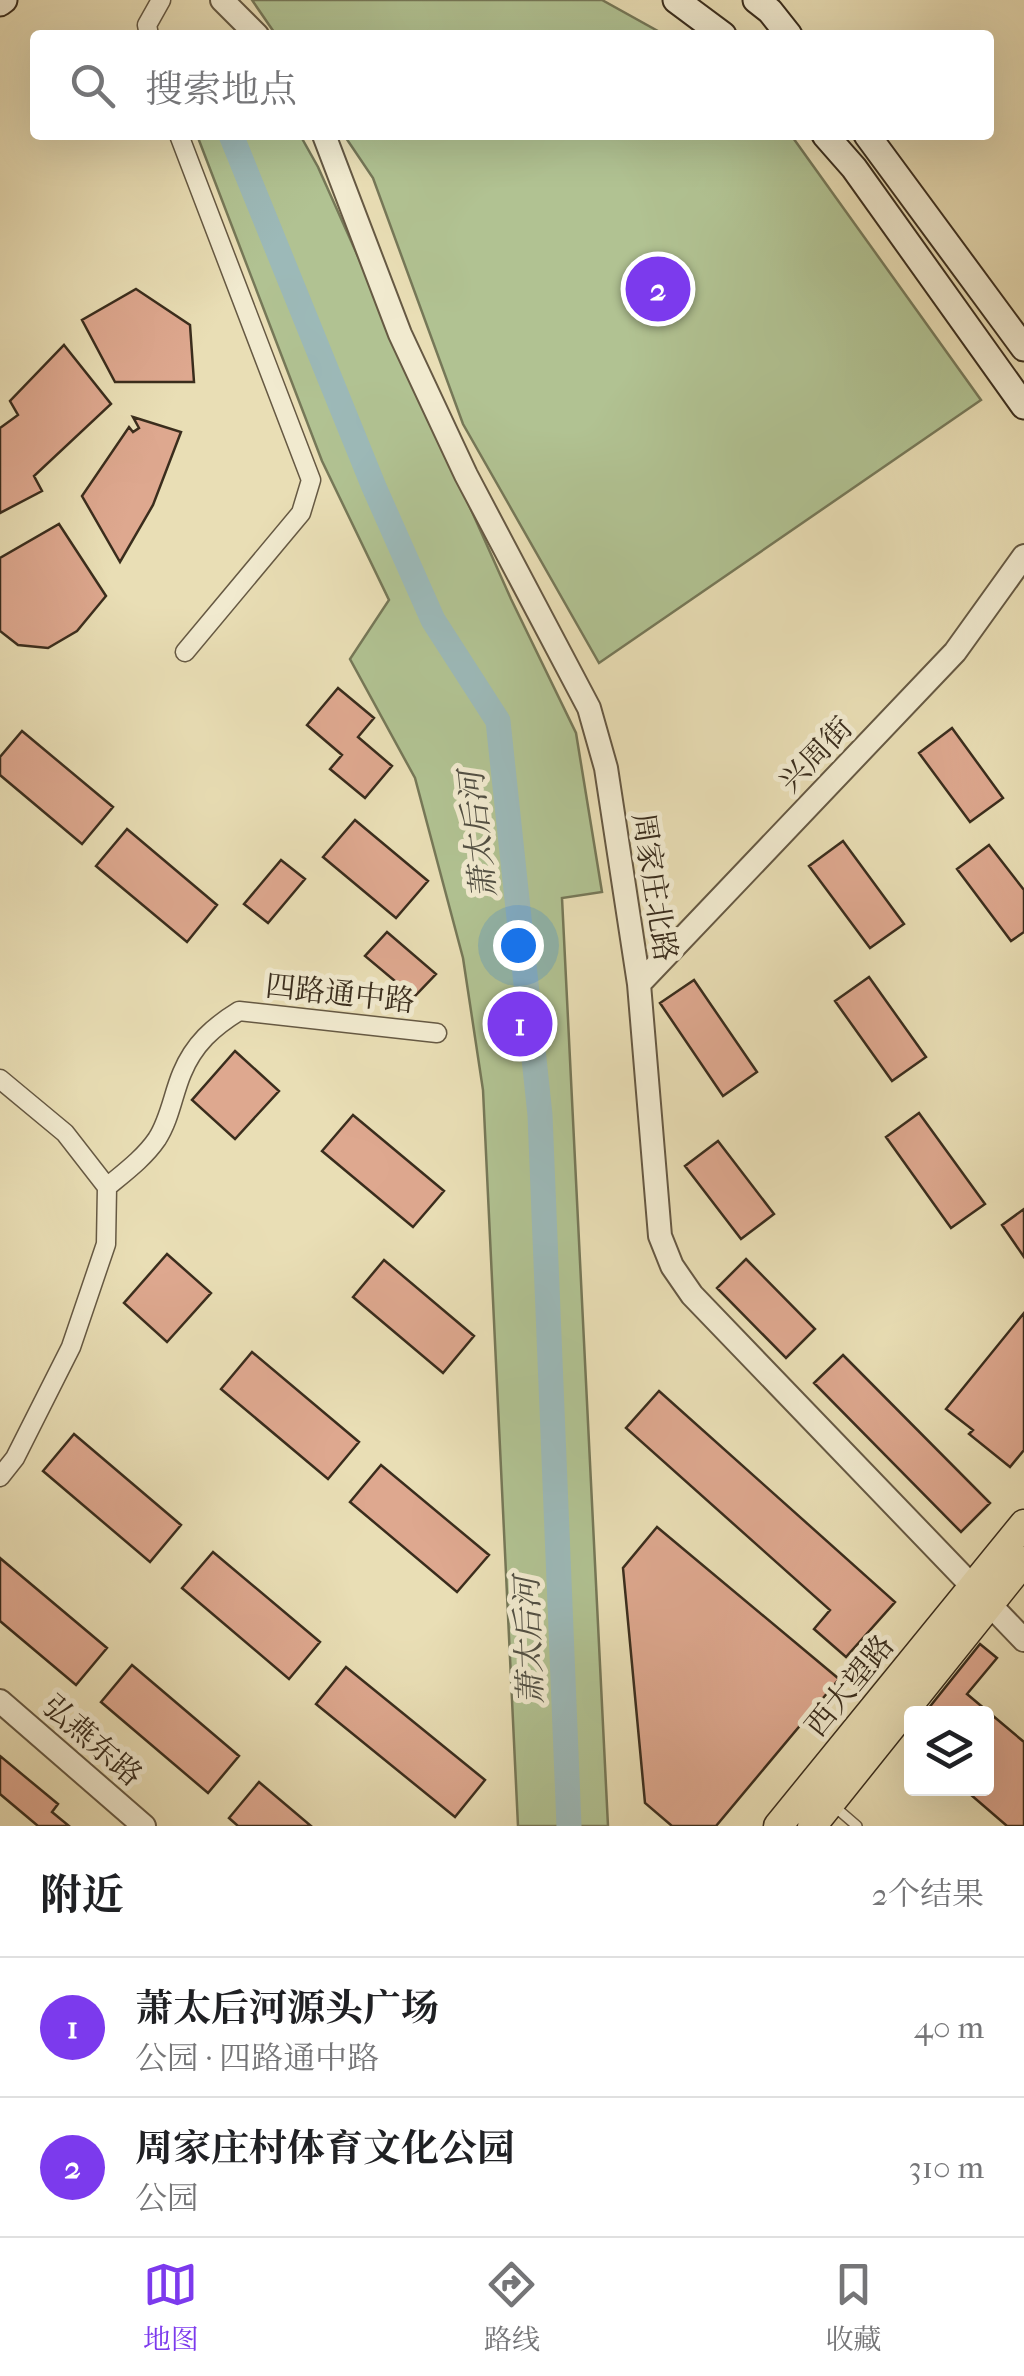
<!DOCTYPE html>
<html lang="zh">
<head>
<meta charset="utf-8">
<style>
	:root { --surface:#fff; --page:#f6f6f6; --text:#202124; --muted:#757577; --line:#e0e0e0; --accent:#7c3aed }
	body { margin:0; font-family:"IM FELL French Canon","Noto Serif SC",serif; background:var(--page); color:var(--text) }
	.controls { position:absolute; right:30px; bottom:30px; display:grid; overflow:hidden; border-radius:10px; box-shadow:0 10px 40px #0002 }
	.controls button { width:90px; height:90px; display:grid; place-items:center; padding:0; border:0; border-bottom:2px solid var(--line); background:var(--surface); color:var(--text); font:50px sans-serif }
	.you { position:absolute; left:518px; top:945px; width:35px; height:35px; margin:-25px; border:8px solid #fff; border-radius:50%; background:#1a73e8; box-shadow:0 0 0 15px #1a73e833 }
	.badge { display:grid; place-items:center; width:65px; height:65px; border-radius:50%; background:var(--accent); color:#fff; font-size:32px; font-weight:700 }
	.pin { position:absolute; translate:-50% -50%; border:5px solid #fff; box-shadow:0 2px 10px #0006 }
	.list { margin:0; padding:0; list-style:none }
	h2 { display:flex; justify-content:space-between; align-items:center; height:130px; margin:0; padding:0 40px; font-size:42px }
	h2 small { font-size:32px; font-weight:400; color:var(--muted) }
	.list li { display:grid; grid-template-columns:65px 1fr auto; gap:30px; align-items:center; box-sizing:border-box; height:140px; padding:0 40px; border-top:2px solid var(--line) }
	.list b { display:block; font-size:38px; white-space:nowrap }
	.list p { margin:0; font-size:32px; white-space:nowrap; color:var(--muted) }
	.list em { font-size:32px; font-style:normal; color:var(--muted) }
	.icon { flex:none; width:55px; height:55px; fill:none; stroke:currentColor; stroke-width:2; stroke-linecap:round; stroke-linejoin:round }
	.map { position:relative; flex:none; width:1024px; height:1826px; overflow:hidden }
	.search { position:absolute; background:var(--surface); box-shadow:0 10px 40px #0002; left:30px; right:30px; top:30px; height:110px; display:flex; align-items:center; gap:25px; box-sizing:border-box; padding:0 35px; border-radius:10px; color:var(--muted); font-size:38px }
	.sheet { height:410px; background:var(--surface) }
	nav { display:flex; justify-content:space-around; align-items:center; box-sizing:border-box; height:140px; border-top:2px solid var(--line); background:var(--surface); font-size:28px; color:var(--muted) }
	nav a { display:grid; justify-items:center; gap:5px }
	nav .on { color:var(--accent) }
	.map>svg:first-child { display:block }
	.green { fill:#b1c292; stroke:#767858; stroke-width:2.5 }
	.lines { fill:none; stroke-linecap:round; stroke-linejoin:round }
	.river { stroke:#9cb9b8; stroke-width:25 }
	.building { fill:#dea88f; stroke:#3a2d1d; stroke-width:2.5 }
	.service-casing { stroke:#665943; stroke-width:12 }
	.minor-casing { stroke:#665943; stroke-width:21 }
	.tertiary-casing { stroke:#665943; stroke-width:26 }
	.secondary-casing { stroke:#3a2d1d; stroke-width:29 }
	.primary-casing { stroke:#3a2d1d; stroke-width:31 }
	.service { stroke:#f1eacf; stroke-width:9 }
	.minor { stroke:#f1eacf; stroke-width:18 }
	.tertiary { stroke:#f1eacf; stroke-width:22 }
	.secondary { stroke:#f1eacf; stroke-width:25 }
	.primary { stroke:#e9deb5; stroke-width:28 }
	.labels { text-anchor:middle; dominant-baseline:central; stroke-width:10; stroke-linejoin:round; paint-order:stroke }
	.street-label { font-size:30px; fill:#3a2d1d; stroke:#f1eacf }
	.water-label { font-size:32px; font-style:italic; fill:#525044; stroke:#f1eacf }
</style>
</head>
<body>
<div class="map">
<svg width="1024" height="1826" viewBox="0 0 1024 1826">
	<rect width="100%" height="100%" fill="#e9deb5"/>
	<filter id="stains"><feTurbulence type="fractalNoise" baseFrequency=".002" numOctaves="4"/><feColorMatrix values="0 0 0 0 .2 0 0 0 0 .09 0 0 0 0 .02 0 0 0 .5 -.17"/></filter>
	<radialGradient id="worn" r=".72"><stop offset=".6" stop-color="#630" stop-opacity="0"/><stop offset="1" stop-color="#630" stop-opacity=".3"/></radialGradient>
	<path class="green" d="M 252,0 L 602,0 L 665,35 L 276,35 Z
		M 197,135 L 300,135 L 318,167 L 511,599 L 576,733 L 602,892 L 562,898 L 608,1826 L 518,1826 L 483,1090 L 463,958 L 415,778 L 350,659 L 389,600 L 322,461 Z
		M 344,135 L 791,135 L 981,400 L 599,663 L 463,424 L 373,178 Z"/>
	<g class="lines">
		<path class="river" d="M 231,135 L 374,487 L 433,620 L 498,721 L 540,1115 L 569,1826"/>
	</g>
	<path class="building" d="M 136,289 L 190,325 L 194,382 L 115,382 L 82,320 Z
		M 64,345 L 111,404 L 34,476 L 42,491 L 0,513 L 0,428 L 18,415 L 10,401 Z
		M 133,417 L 181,432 L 153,505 L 120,562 L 82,496 L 129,427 L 133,432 L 139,428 Z
		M 59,524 L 106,596 L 77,631 L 48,648 L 18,645 L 0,631 L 0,558 Z
		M 338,688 L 374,718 L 358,737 L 392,766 L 365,798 L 330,769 L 342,755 L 307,725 Z
		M 952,728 L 1003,798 L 970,822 L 919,753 Z
		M 22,731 L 113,807 L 82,844 L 0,775 L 0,757 Z
		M 355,820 L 428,881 L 396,918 L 323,857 Z
		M 127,829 L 217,905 L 187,942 L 96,866 Z
		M 843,841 L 904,924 L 870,948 L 809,866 Z
		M 989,845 L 1024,890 L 1024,932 L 1011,941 L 957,869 Z
		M 281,860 L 305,879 L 268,923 L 244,904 Z
		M 387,932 L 436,974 L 414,997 L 365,956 Z
		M 869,977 L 926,1057 L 892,1081 L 835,1001 Z
		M 694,980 L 757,1072 L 723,1096 L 660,1003 Z
		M 235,1051 L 279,1091 L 235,1139 L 192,1100 Z
		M 919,1113 L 985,1204 L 951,1228 L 886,1137 Z
		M 353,1115 L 444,1191 L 413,1227 L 322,1151 Z
		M 718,1141 L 774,1214 L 741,1239 L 685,1166 Z
		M 1024,1209 L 1024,1257 L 1002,1225 Z
		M 167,1254 L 211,1293 L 167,1342 L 124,1303 Z
		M 746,1259 L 815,1329 L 786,1358 L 717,1288 Z
		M 384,1260 L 474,1336 L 443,1373 L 353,1297 Z
		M 1024,1313 L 1024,1450 L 1010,1467 L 969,1434 L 973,1430 L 946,1409 Z
		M 252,1352 L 359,1442 L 328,1479 L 221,1389 Z
		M 843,1355 L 990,1503 L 961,1532 L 814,1383 Z
		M 659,1391 L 895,1602 L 846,1657 L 814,1629 L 830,1610 L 626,1428 Z
		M 74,1434 L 181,1525 L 150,1562 L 43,1471 Z
		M 381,1465 L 489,1555 L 457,1592 L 350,1502 Z
		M 657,1527 L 839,1679 L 716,1826 L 672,1826 L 645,1803 L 623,1568 Z
		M 213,1552 L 320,1642 L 289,1679 L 182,1588 Z
		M 0,1558 L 107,1648 L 76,1685 L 0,1621 Z
		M 980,1644 L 997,1658 L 967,1694 L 1024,1742 L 1024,1826 L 1007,1826 L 963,1788 L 986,1788 L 986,1714 L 924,1714 Z
		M 132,1665 L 239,1756 L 208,1793 L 101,1702 Z
		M 346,1667 L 485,1780 L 455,1817 L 316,1704 Z
		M 0,1756 L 58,1804 L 52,1812 L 69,1826 L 38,1826 L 0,1794 Z
		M 259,1782 L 311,1826 L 238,1826 L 229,1818 Z"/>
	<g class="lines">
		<g class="service-casing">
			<path id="service" d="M 835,1807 L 857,1826"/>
		</g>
		<g class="minor-casing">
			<path id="minor" d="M 149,35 L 147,25 L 161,0
				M 179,135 L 311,480 L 301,513 L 185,652
				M 0,1079 L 65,1133 L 107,1187
				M 0,1477 L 15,1458 L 71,1347 L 106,1244 L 107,1187 C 125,1172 144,1158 157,1139 C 170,1119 173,1094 182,1073 C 194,1044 213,1027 239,1011 L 437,1033"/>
		</g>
		<g class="tertiary-casing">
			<path id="tertiary" d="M 222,0 L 257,35
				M 324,135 L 400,334 L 466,475 L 589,708 L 606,768 L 639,984 L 660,1236 L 672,1266 L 692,1295 L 1024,1640
				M 639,984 L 955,652 L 1024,556
				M 0,1701 L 144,1826"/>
		</g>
		<g class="secondary-casing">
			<path id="secondary" d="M 676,0 L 723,35
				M 756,0 L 770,11 L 789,35
				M 0,3 L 4,0
				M 825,135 L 854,168 L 1024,406
				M 867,135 L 1024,348"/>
		</g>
		<g class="primary-casing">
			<path id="primary" d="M 778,1826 L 1024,1524
				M 812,1826 L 1024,1561"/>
		</g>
		<use href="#service" class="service"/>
		<use href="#minor" class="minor"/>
		<use href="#tertiary" class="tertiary"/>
		<use href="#secondary" class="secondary"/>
		<use href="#primary" class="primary"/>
	</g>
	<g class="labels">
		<g class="street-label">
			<text transform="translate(816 755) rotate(-46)">兴周街</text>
			<text transform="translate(654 887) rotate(81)">周家庄北路</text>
			<text transform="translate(340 994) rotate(6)">四路通中路</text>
			<text transform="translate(850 1686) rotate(-51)">西大望路</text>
			<text transform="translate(92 1741) rotate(41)">弘燕东路</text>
		</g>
		<g class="water-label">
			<text transform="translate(478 835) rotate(-96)">萧太后河</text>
			<text transform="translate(529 1641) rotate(-92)">萧太后河</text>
		</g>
	</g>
	<rect width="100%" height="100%" filter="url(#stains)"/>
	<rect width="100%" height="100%" fill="url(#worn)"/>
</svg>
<div class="controls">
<button><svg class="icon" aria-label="layers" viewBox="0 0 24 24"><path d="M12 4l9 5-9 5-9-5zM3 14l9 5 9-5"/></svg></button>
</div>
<div class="you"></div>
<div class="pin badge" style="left:520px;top:1024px">1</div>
<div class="pin badge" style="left:658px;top:289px">2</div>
<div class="search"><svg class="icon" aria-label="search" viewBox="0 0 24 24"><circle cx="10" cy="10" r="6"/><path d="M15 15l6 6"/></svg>搜索地点</div>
</div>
<section class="sheet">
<h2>附近<small>2个结果</small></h2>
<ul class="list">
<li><span class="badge">1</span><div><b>萧太后河源头广场</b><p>公园 · 四路通中路</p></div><em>40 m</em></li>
<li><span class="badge">2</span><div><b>周家庄村体育文化公园</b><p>公园</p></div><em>310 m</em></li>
</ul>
</section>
<nav>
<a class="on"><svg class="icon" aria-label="map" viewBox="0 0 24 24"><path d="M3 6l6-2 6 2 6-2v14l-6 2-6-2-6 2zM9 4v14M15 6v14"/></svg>地图</a>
<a><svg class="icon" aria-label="directions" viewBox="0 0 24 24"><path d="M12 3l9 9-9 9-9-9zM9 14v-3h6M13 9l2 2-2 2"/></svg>路线</a>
<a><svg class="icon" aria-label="saved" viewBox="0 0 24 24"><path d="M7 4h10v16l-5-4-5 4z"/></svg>收藏</a>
</nav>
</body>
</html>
